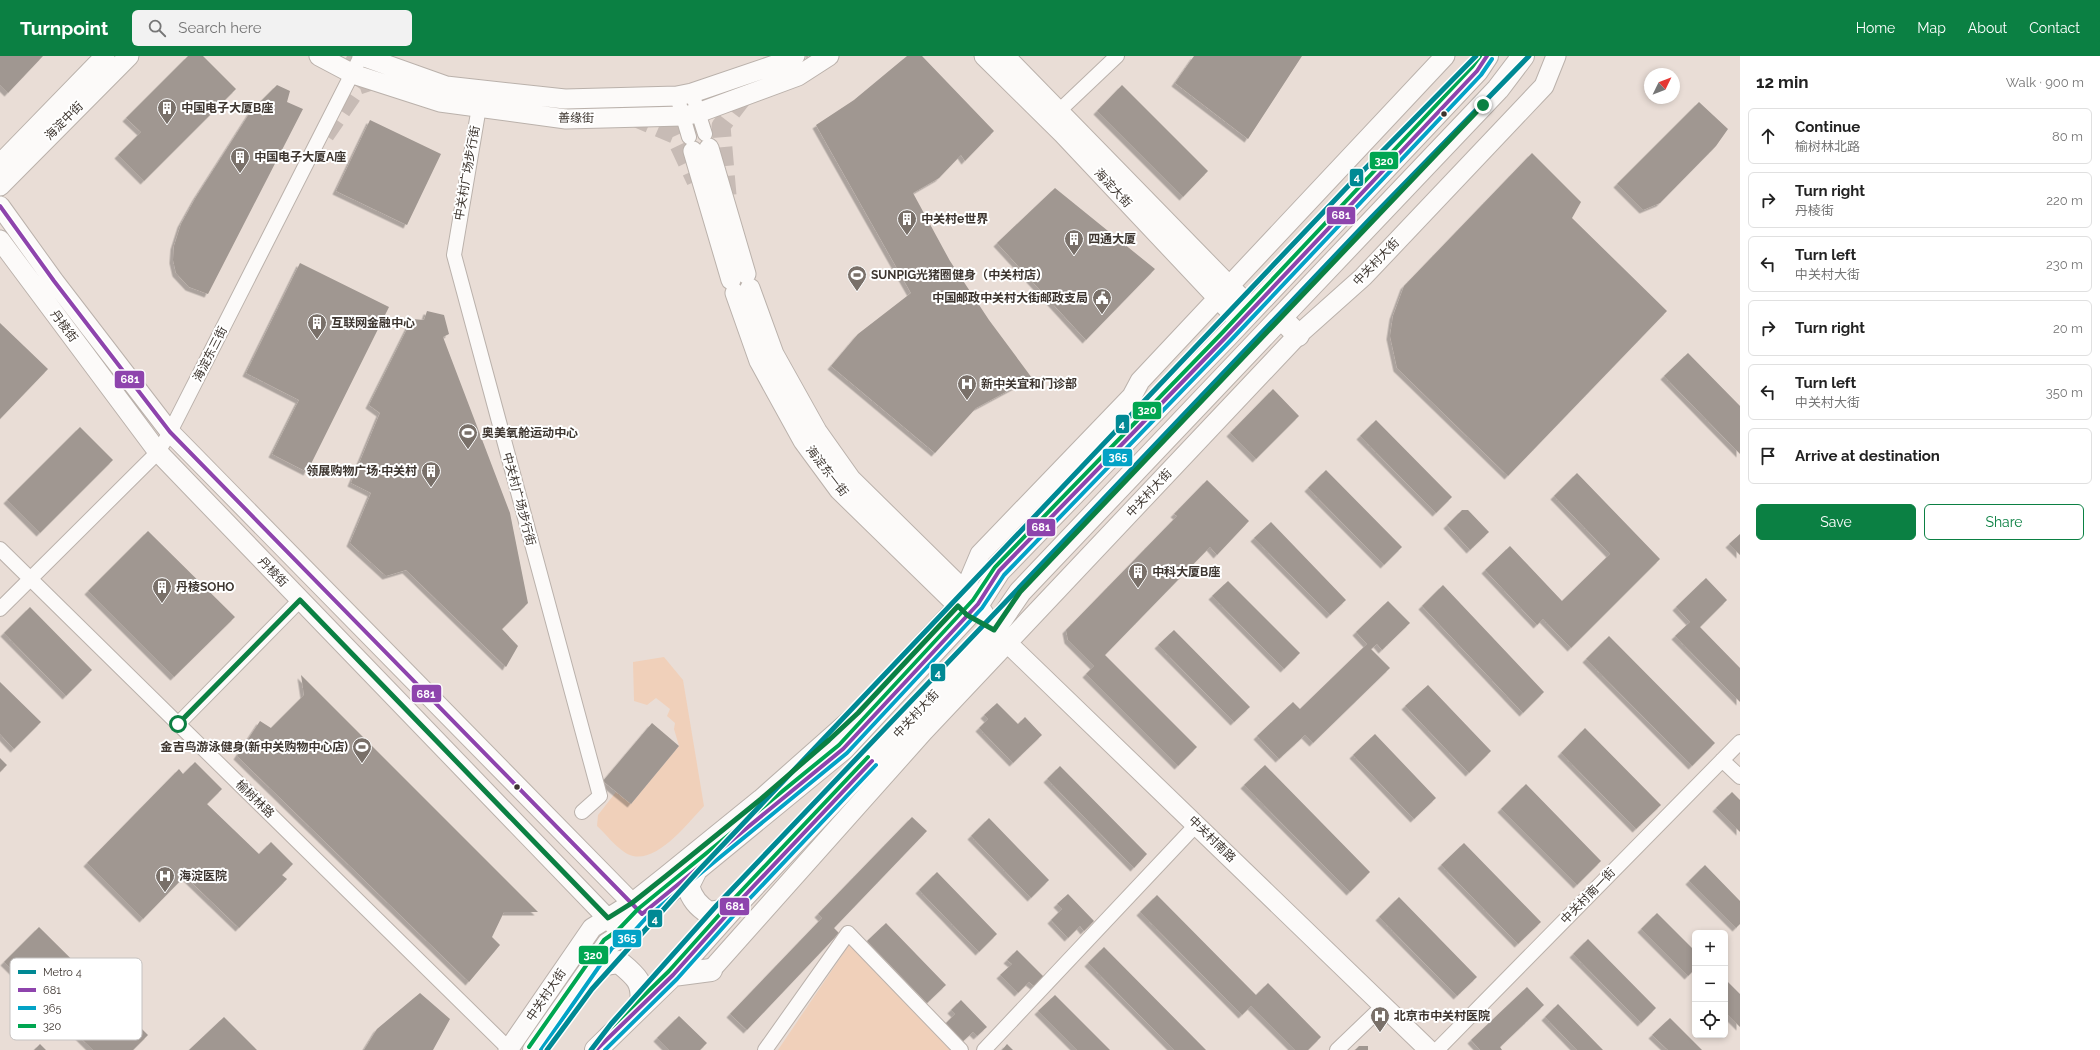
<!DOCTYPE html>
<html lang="en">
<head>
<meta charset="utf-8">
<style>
	:root { --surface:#fff; --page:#f2f2f2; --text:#222; --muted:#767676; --line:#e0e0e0; --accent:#0b8043 }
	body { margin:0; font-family:Raleway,"Noto Sans SC",sans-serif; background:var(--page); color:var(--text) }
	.controls { position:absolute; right:12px; bottom:12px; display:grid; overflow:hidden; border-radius:6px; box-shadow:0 2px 6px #0003 }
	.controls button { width:36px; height:36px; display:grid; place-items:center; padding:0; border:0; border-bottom:1px solid var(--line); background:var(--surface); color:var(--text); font:20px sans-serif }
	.compass { position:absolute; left:1644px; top:12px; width:36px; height:36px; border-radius:50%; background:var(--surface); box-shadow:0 2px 6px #0003; rotate:47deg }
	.stop { position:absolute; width:12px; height:12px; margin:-9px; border:3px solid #0b8043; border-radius:50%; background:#fff }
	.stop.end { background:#0b8043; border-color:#fff; box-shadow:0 1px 4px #0008 }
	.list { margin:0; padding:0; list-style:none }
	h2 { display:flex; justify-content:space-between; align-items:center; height:52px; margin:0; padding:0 16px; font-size:17px }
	h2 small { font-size:13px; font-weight:400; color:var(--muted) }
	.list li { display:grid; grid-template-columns:26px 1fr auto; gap:12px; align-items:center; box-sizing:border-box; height:56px; margin:0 8px 8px; padding:0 8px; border:1px solid var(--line); border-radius:6px }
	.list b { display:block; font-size:15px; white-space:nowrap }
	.list p { margin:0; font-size:13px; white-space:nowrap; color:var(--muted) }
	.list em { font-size:13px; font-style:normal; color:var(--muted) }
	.actions { display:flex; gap:8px; padding:12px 16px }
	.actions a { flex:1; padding:9px 0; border:1px solid var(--accent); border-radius:6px; text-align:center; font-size:14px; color:var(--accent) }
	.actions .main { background:var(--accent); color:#fff }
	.icon { flex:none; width:22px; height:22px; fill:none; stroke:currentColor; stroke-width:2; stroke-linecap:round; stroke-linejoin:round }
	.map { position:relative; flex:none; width:1740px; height:994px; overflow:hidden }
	header { display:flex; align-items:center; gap:24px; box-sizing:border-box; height:56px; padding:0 20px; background:var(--accent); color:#fff }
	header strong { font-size:19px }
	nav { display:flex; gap:22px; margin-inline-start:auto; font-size:14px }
	.search { width:280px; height:36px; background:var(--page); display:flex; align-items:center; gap:10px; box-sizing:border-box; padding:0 14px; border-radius:6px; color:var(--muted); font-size:15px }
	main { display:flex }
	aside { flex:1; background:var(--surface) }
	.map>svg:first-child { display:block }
	.green { fill:#f0d0ba }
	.building { fill:#a09791; filter:url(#shadow) }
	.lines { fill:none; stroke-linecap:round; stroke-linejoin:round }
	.secondary-tunnel { stroke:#c7bbb5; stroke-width:19; stroke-dasharray:19 10; stroke-linecap:butt }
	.street-casing { stroke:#bab1ab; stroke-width:16 }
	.secondary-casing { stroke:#bab1ab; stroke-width:21 }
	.primary-casing { stroke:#bab1ab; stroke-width:24 }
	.street { stroke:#fcfaf9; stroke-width:14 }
	.secondary { stroke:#fcfaf9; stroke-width:19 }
	.primary { stroke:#fcfaf9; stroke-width:22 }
	.bus-1-casing { stroke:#fff; stroke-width:7 }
	.bus-2-casing { stroke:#fff; stroke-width:7 }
	.bus-3-casing { stroke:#fff; stroke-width:7 }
	.bus-1 { stroke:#8e44ad; stroke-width:4 }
	.bus-2 { stroke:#03a3c6; stroke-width:4 }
	.bus-3 { stroke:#00a651; stroke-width:4 }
	.metro-1-casing { stroke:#fff; stroke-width:8 }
	.metro-1 { stroke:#008994; stroke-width:5 }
	.route { stroke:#0b8043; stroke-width:5 }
	.bus-dot { fill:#3d352f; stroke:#fff; stroke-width:1.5 }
	.labels { text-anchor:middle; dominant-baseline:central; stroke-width:4; stroke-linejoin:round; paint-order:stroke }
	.poi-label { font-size:12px; font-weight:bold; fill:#3d352f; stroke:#fff; text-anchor:start }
	.street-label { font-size:12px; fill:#3d352f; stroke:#fff }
	.key { fill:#fff; stroke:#c5c2c1; stroke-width:1 }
	.key-label { font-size:11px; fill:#3d352f }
	.line-badge { stroke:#fff; stroke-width:1.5 }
	.badge-label { font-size:11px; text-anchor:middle; font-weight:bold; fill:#fff }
</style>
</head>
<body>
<header>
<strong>Turnpoint</strong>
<div class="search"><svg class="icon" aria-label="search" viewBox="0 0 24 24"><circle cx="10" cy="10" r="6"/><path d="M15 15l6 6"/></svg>Search here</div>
<nav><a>Home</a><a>Map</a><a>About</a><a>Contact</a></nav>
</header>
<main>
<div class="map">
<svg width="1740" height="994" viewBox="0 0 1740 994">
	<defs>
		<filter id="shadow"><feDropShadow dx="-3.5" dy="3.5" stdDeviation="0" flood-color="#0004"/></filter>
	</defs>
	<rect width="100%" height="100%" fill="#e9ddd6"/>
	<path class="green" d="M 664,601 L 683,624 L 704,750 C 688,767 658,806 633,800 C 620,797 607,779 597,770 L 598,759 L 616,736 L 631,748 L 679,690 L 674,673 L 675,667 L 667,660 L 670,653 L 656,642 L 647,649 L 634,645 L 633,606 Z
		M 849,889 L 951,994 L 778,994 Z"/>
	<path class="building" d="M 0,0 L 43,0 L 8,37 L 0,29 Z
		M 188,0 L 203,0 L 236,33 L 144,125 L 118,99 L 141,76 L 126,62 Z
		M 907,0 L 922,0 L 994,75 L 965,105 L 961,99 L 939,122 L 913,137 L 950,205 L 989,264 L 1032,322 L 976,352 L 935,397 L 831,310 L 858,278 L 911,237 L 816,69 L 854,44 Z
		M 1194,0 L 1302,0 L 1248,83 L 1175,27 Z
		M 277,29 L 290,35 L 287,46 L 303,53 L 208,238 L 189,231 L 176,217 L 173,204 L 174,190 L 181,168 L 196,141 L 251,55 Z
		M 1122,29 L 1208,115 L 1183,141 L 1097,55 Z
		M 1699,46 L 1728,73 L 1716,90 L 1660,147 L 1643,154 L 1617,128 Z
		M 370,64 L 441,98 L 407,169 L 336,135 Z
		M 1532,97 L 1581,146 L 1572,162 L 1667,255 L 1508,420 L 1397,312 L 1390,280 L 1393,260 L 1404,230 Z
		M 1055,132 L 1155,213 L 1086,284 L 997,187 Z
		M 300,207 L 389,251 L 307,416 L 272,398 L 299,344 L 246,317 Z
		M 427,255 L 444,259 L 449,278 L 443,281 L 510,457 L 528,547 L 502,573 L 518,590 L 506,611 L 406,514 L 386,520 L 350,487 L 371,437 L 351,427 L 380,357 L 369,349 L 412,263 L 424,264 Z
		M 0,267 L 48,313 L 0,363 Z
		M 1688,297 L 1740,350 L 1740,398 L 1664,320 Z
		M 1273,333 L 1299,360 L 1256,403 L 1230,377 Z
		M 1376,364 L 1452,441 L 1436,457 L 1360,380 Z
		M 80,371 L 113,404 L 40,477 L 7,444 Z
		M 1326,414 L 1402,491 L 1384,509 L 1308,432 Z
		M 1577,417 L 1660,503 L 1571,592 L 1543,563 L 1537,569 L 1485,514 L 1510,490 L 1562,545 L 1610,498 L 1554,440 Z
		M 1207,424 L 1249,465 L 1217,499 L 1210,491 L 1105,599 L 1197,691 L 1178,710 L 1086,618 L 1094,610 L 1068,584 L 1066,574 L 1177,460 L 1174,458 Z
		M 1462,454 L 1468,454 L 1489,476 L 1470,494 L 1447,469 Z
		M 1271,466 L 1346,544 L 1330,559 L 1254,482 Z
		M 148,475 L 235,561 L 174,621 L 88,535 Z
		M 1740,478 L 1740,499 L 1729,488 Z
		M 1706,522 L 1727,544 L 1700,571 L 1740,612 L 1740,646 L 1675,580 L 1690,566 L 1676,551 Z
		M 1228,525 L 1300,597 L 1284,613 L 1212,540 Z
		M 1443,529 L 1544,636 L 1523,657 L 1422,550 Z
		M 1388,545 L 1410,567 L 1382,594 L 1377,588 L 1371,593 L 1390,612 L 1313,687 L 1305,679 L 1279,703 L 1257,680 L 1293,646 L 1300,653 L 1367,588 L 1356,576 Z
		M 30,551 L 92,614 L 66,640 L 4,577 Z
		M 1174,574 L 1250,651 L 1234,666 L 1158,589 Z
		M 1609,580 L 1715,687 L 1692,710 L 1586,603 Z
		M 301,619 L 538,856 L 504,856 L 492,881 L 500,889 L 469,926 L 237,700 L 260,665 L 271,672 L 304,639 Z
		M 0,626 L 41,666 L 14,693 L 0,678 Z
		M 1428,629 L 1491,695 L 1469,717 L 1405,650 Z
		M 997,647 L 1018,668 L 1025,661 L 1042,679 L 1013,707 L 979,672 L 988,663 L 984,659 Z
		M 652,667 L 679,690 L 631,748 L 603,725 Z
		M 1585,672 L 1661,749 L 1636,773 L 1561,697 Z
		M 1375,678 L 1436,742 L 1414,763 L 1353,699 Z
		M 0,702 L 7,709 L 0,716 Z
		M 195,706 L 222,733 L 207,748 L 259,798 L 271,786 L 293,808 L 282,819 L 287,823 L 239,872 L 185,820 L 143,863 L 87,807 L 179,713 L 183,718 Z
		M 1265,709 L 1370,816 L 1350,836 L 1244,729 Z
		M 1060,710 L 1147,798 L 1134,812 L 1047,723 Z
		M 1526,728 L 1601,805 L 1577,829 L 1501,753 Z
		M 1732,736 L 1740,744 L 1740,776 L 1716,752 Z
		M 912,761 L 927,775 L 834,872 L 839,877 L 747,974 L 730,958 L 822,862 L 818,858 Z
		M 989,762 L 1049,824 L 1031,842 L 971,780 Z
		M 1464,787 L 1541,866 L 1518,888 L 1441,809 Z
		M 1705,809 L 1740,845 L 1740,868 L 1736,872 L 1689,825 Z
		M 937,816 L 997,878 L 979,896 L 919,834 Z
		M 1068,838 L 1094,865 L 1084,875 L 1080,870 L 1068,882 L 1051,864 L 1062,853 L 1057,848 Z
		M 1157,839 L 1256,939 L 1268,927 L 1321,981 L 1308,994 L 1295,994 L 1251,950 L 1242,959 L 1140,856 Z
		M 1399,841 L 1477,921 L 1457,940 L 1379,861 Z
		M 1657,857 L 1695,895 L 1695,913 L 1688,920 L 1641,873 Z
		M 886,867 L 946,929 L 927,947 L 867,885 Z
		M 39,871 L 148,979 L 133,994 L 93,994 L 4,906 Z
		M 1588,883 L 1656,952 L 1641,967 L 1573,898 Z
		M 1104,891 L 1206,994 L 1174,994 L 1088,907 Z
		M 1017,894 L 1044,921 L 1034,930 L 1029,926 L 1018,937 L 1000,919 L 1012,908 L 1007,904 Z
		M 1725,923 L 1740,938 L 1740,971 L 1725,956 Z
		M 1527,931 L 1544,949 L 1500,991 L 1502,994 L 1480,994 L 1471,984 Z
		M 420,937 L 450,963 L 433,994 L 364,994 L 377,973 Z
		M 1055,939 L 1110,994 L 1077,994 L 1038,955 Z
		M 961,944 L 987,971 L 977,980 L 973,976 L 961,987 L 944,969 L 955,958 L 951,954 Z
		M 1558,948 L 1603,994 L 1577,994 L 1545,961 Z
		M 679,960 L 707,987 L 700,994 L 669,994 L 657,982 Z
		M 224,961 L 257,994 L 189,994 Z
		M 1670,962 L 1702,994 L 1668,994 L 1652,979 Z
		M 40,988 L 46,994 L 34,994 Z
		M 1007,988 L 1013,994 L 1002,994 Z
		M 1359,990 L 1368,990 L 1368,994 L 1355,994 Z"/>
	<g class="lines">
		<path class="secondary-tunnel" d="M 347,0 L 375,13
			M 780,14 L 808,0
			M 588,51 L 664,52 L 694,42
			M 632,60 L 674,78 L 696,125
			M 325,79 L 359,29 L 383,21
			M 727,139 L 721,70 L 749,33"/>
		<g class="street-casing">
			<path id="street" d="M 692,37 L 705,78
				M 677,40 L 689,81
				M 479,51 L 454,199 L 600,740 L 582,756
				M 1061,65 L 1060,54 L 1117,0
				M 0,493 L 509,993
				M 0,553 L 158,396 L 170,376 L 361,0
				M 178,668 L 300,544
				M 1722,704 L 1740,721
				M 765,994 L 848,877 L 961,994
				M 984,994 L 1197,768
				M 1337,994 L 1384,949
				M 1437,994 L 1740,686"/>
		</g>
		<g class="secondary-casing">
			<path id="secondary" d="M 319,0 L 353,18 L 440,46 L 566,63 L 683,60 L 698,57 L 798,20 L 829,0
				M 362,0 L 446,30 L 565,43 L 677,40 L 692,37 L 789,4 L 795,0
				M 984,0 L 1063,78 L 1240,266
				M 1005,0 L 1252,253
				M 709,92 L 746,218
				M 693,95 L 731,224
				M 0,108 L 105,0
				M 0,130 L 129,0
				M 0,150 L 54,225 L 170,376 L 640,855
				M 0,184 L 158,396 L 616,871
				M 750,232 L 774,298 L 817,375 L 851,423 L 978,548 L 994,574 L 1429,994
				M 735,237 L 759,305 L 803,385 L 839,434 L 965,557
				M 711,914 L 924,675 L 1298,279 L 1363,221 L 1544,30 L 1556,0
				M 508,994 L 592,872 L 632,847 L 666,820 L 761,743 L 858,657 L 958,550 L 980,498 L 1132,340 L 1140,325 L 1445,0"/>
		</g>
		<g class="primary-casing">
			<path id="primary" d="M 1281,262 L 1298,279
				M 695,816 L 688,830 C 692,843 698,850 709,857 L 732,853
				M 594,910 L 619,906 C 636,920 644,926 641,949
				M 673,919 L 711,914
				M 534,994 L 608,888 L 622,879 L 642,858 L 843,693 L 978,548 L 999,515 L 1227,280 L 1477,15 L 1487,0
				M 596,994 L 673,919 L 732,853 L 994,574 L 1020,536 L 1498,33 L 1523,0"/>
		</g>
		<use href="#street" class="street"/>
		<use href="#secondary" class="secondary"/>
		<use href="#primary" class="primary"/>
		<g class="bus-1-casing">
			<path id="bus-1" d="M 0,150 L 54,225 L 170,376 L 642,858 L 843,693 L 978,548 L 999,515 L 1227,280 L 1477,15 L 1487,0
				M 596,994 L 673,919 L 732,853 L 872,705"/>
		</g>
		<g class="bus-2-casing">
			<path id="bus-2" d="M 541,994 L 612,892 L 626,884 L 646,862 L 847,697 L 982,552 L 1004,519 L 1231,284 L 1481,19 L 1492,3
				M 605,994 L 677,923 L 736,857 L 876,709"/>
		</g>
		<g class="bus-3-casing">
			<path id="bus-3" d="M 592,990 L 669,915 L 728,849 L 868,701
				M 529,991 L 604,884 L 618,874 L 638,853 L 839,689 L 973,544 L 995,511 L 1223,276 L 1472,11 L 1480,0"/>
		</g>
		<use href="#bus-1" class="bus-1"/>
		<use href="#bus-2" class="bus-2"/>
		<use href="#bus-3" class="bus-3"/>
		<g class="metro-1-casing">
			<path id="metro-1" d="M 547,994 L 592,933 L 699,814 L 1352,126 L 1476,0
				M 591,994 L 611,968 L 717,849 L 1370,163 L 1529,0"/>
		</g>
		<use href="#metro-1" class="metro-1"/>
	</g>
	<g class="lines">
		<path class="route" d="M 178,668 L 300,544 L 608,862 L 632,847 L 666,820 L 761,743 L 829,684 L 858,657 L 958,550 L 967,559 L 994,574 L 1020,536 L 1483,49"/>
	</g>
	<defs>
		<g id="building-pin" transform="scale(1)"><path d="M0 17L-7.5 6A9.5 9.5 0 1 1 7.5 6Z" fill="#797069" stroke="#fff"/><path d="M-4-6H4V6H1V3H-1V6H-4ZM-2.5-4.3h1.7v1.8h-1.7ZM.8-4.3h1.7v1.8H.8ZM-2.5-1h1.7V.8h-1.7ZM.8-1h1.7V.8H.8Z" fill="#fff"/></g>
		<g id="stadium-pin" transform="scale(1)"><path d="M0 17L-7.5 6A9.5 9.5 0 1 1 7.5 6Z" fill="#797069" stroke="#fff"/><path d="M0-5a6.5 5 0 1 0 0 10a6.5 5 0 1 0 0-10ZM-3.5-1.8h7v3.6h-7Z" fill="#fff"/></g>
		<g id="civic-pin" transform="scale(1)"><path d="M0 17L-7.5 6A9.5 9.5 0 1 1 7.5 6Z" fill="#797069" stroke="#fff"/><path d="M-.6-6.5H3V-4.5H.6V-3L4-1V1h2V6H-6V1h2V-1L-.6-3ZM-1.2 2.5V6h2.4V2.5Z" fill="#fff"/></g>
		<g id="hospital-pin" transform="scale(1)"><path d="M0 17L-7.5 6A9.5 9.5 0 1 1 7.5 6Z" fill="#797069" stroke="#fff"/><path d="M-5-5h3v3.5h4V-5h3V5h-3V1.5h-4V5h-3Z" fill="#fff"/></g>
	</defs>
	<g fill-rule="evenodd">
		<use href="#building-pin" x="167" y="52"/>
		<use href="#building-pin" x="240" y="101"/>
		<use href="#building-pin" x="907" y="163"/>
		<use href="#building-pin" x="1074" y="183"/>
		<use href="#stadium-pin" x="857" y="219"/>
		<use href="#civic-pin" x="1102" y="242"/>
		<use href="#building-pin" x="317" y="267"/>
		<use href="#hospital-pin" x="967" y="328"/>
		<use href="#stadium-pin" x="468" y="377"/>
		<use href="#building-pin" x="431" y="415"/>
		<use href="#building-pin" x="1138" y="516"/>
		<use href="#building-pin" x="162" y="531"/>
		<use href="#stadium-pin" x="362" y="691"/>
		<use href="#hospital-pin" x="165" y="820"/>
		<use href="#hospital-pin" x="1380" y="960"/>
	</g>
	<g class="bus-dot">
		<circle cx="1444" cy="58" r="3.5"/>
		<circle cx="517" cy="731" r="3.5"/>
	</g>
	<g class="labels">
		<g class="poi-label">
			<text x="181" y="52">中国电子大厦B座</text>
			<text x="254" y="101">中国电子大厦A座</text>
			<text x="921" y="163">中关村e世界</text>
			<text x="1088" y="183">四通大厦</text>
			<text x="871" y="219">SUNPIG光猪圈健身（中关村店）</text>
			<text x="1088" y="242" text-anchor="end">中国邮政中关村大街邮政支局</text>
			<text x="331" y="267">互联网金融中心</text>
			<text x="981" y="328">新中关宜和门诊部</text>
			<text x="482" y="377">奥美氧舱运动中心</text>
			<text x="417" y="415" text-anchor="end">领展购物广场·中关村</text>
			<text x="1152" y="516">中科大厦B座</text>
			<text x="176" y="531">丹棱SOHO</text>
			<text x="348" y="691" text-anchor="end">金吉鸟游泳健身(新中关购物中心店)</text>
			<text x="179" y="820">海淀医院</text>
			<text x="1394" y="960">北京市中关村医院</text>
		</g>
		<g class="street-label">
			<text transform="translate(576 62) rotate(1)">善缘街</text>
			<text transform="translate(64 65) rotate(-45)">海淀中街</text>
			<text transform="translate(467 117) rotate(-80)">中关村广场步行街</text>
			<text transform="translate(1113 132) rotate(47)">海淀大街</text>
			<text transform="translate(1376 206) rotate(-46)">中关村大街</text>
			<text transform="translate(64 270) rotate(53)">丹棱街</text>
			<text transform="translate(210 298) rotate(-63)">海淀东三街</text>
			<text transform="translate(827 415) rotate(52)">海淀东一街</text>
			<text transform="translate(1149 437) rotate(-47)">中关村大街</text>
			<text transform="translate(519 443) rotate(75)">中关村广场步行街</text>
			<text transform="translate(273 516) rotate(46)">丹棱街</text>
			<text transform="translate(916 658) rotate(-47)">中关村大街</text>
			<text transform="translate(255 743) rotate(44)">榆树林路</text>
			<text transform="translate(1212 783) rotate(44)">中关村南路</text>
			<text transform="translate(1588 840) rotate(-46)">中关村南一街</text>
			<text transform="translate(546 939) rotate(-56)">中关村大街</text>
		</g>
	</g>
	<rect x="10" y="902" width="132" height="82" rx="6" class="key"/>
	<rect x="18" y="914" width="18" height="4" fill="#008994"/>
	<rect x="18" y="932" width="18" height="4" fill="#8e44ad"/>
	<rect x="18" y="950" width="18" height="4" fill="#03a3c6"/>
	<rect x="18" y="968" width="18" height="4" fill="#00a651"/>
	<g class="key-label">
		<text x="43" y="920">Metro 4</text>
		<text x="43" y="938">681</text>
		<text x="43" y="956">365</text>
		<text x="43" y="974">320</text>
	</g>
	<g class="line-badge">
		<rect x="1369" y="95" width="30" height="19" rx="4" fill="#00a651"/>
		<rect x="1349" y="112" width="15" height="19" rx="4" fill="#008994"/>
		<rect x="1326" y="150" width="30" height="19" rx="4" fill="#8e44ad"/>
		<rect x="114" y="314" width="31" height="19" rx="4" fill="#8e44ad"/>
		<rect x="1132" y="345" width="30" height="19" rx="4" fill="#00a651"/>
		<rect x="1115" y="358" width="15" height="20" rx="4" fill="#008994"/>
		<rect x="1102" y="392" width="31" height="19" rx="4" fill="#03a3c6"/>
		<rect x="1026" y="462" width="30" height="19" rx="4" fill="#8e44ad"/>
		<rect x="930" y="607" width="16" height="19" rx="4" fill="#008994"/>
		<rect x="411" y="628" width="31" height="19" rx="4" fill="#8e44ad"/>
		<rect x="719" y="841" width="31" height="19" rx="4" fill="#8e44ad"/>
		<rect x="647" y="853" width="16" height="19" rx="4" fill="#008994"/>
		<rect x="612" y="873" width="30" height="19" rx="4" fill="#03a3c6"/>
		<rect x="578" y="889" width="31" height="20" rx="4" fill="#00a651"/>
	</g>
	<g class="badge-label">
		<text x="1384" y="109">320</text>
		<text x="1357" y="125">4</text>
		<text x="1341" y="163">681</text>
		<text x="130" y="327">681</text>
		<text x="1147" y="358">320</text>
		<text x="1122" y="372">4</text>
		<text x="1118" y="405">365</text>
		<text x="1041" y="475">681</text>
		<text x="938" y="621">4</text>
		<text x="426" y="642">681</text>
		<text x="735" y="854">681</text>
		<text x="655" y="867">4</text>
		<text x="627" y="886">365</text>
		<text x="593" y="903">320</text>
	</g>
</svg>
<div class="controls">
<button>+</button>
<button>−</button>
<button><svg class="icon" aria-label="locate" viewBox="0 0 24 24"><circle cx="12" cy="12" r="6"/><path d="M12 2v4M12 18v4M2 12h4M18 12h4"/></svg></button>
</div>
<svg class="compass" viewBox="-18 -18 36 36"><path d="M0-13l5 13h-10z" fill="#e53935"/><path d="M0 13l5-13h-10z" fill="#767676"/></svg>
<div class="stop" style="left:178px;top:668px"></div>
<div class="stop end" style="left:1483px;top:49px"></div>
</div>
<aside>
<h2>12 min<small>Walk · 900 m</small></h2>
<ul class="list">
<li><svg class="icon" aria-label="ahead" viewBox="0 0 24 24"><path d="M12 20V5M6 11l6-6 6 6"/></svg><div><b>Continue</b><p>榆树林北路</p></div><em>80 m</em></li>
<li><svg class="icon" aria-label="right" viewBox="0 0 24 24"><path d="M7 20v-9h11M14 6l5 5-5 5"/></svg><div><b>Turn right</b><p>丹棱街</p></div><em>220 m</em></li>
<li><svg class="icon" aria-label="left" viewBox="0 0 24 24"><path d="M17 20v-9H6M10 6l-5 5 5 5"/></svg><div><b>Turn left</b><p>中关村大街</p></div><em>230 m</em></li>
<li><svg class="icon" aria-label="right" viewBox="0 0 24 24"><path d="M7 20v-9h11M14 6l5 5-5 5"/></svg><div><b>Turn right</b></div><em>20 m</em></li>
<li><svg class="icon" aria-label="left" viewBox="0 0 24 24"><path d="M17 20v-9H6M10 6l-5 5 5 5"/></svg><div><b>Turn left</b><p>中关村大街</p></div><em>350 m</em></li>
<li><svg class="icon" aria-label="arrive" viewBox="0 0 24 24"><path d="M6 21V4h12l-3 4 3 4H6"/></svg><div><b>Arrive at destination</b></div></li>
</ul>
<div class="actions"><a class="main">Save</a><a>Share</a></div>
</aside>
</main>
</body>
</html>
